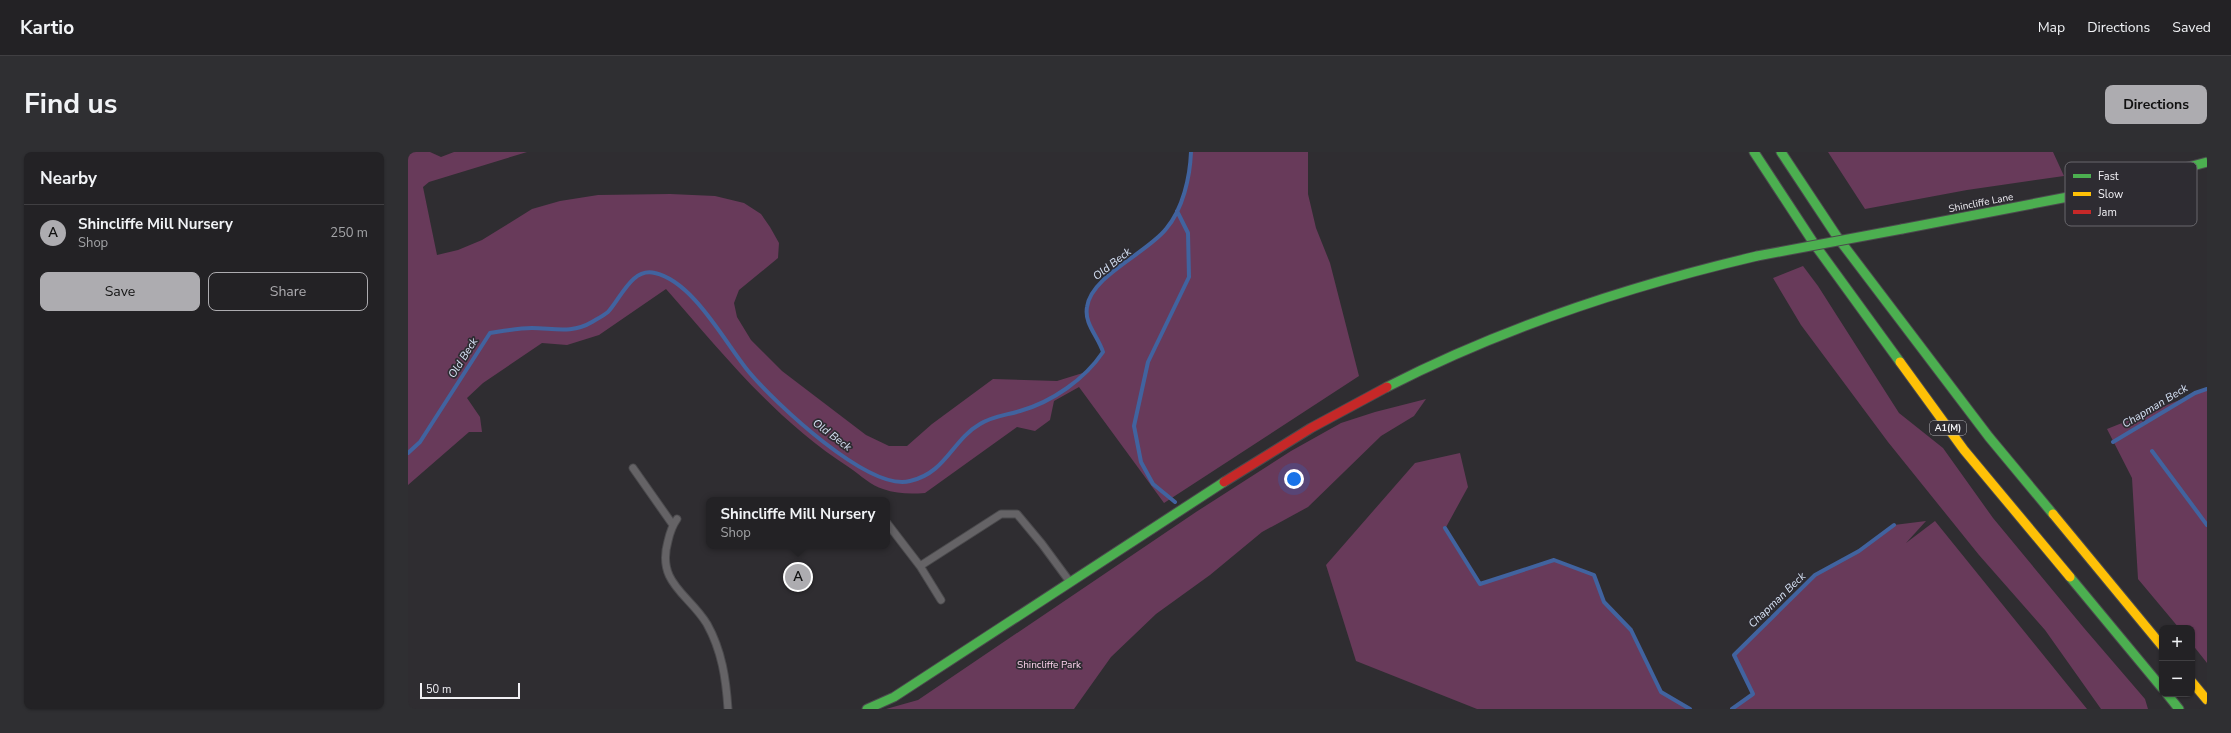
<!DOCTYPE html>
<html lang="en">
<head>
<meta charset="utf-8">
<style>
	:root { --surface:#232225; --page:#2f2f32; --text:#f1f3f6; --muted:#a3a4a7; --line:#403f42; --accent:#adacb0 }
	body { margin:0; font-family:"Nunito Sans",sans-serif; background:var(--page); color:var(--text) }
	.controls { position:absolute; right:12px; bottom:12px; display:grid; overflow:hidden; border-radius:8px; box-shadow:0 1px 3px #0004 }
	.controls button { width:36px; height:36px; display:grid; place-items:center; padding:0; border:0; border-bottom:1px solid var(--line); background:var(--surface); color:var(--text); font:20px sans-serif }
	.scale { position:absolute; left:12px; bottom:10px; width:100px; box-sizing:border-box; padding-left:4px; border:2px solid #f1f0f4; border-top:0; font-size:11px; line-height:14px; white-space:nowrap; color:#f1f0f4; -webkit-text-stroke:3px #2e2c32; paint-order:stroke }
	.you { position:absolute; left:886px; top:327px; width:14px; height:14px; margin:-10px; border:3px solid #fff; border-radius:50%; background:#1a73e8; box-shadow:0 0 0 6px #1a73e833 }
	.badge { display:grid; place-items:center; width:26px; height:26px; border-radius:50%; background:var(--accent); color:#111; font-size:13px; font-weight:700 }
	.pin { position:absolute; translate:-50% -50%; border:2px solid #fff; box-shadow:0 1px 4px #0006 }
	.popup { position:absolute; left:298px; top:345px; width:184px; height:52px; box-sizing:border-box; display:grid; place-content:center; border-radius:8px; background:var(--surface); filter:drop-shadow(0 1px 3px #0005); font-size:13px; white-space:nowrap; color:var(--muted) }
	.popup b { font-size:15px; color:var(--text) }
	.popup::after { content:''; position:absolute; left:50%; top:100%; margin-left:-8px; border:8px solid transparent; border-top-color:var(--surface) }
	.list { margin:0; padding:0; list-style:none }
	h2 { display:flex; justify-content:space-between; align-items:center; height:52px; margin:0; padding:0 16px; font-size:17px }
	h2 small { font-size:13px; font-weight:400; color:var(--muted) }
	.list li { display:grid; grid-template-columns:26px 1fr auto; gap:12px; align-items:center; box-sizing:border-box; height:56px; padding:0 16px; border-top:1px solid var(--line) }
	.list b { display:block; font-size:15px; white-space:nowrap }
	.list p { margin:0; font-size:13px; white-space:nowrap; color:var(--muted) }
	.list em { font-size:13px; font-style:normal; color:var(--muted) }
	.actions { display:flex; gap:8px; padding:12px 16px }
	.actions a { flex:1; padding:9px 0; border:1px solid var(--accent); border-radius:8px; text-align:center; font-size:14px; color:var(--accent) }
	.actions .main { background:var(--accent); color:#111 }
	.map { position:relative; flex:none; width:1799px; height:557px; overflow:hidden; border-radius:8px }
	header { display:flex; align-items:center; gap:24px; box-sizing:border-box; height:56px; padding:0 20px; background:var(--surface); border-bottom:1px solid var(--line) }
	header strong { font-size:19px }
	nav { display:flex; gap:22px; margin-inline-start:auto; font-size:14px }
	.intro { display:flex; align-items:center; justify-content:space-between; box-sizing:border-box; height:96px; padding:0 24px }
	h1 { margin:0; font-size:28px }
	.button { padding:10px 18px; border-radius:8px; background:var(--accent); color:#111; font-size:14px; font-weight:700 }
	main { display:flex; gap:24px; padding:0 24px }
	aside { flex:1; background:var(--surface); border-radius:8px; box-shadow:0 1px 3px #0004 }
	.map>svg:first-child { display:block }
	.green { fill:#683a5a }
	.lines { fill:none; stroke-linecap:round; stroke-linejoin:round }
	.stream { stroke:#41639f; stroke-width:4 }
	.lane-casing { stroke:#4b4a4d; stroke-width:9 }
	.fast-casing { stroke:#4b4a4d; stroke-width:11 }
	.slow-casing { stroke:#4b4a4d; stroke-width:11 }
	.jam-casing { stroke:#4b4a4d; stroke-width:11 }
	.lane { stroke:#656366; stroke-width:7 }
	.fast { stroke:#4caf50; stroke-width:9 }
	.slow { stroke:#ffc107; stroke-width:9 }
	.jam { stroke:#c62828; stroke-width:9 }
	.fast-bridge-casing { stroke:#4b4a4d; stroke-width:11; stroke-linecap:butt }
	.fast-bridge { stroke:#4caf50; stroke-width:9 }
	.labels { text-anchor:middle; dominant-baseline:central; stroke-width:3.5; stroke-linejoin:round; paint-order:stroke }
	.shield { fill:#2e2c32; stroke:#b6b5ba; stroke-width:1 }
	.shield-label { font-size:9px; font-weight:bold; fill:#f1f0f4 }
	.street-label { font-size:10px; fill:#f1f0f4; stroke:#2e2c32 }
	.park-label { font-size:10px; fill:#fdd3ed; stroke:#2e2c32 }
	.water-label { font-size:11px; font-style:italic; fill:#d7e3f6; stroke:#2e2c32 }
	.key { fill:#2e2c32; stroke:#68676c; stroke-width:1 }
	.key-label { font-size:11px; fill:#f1f0f4 }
</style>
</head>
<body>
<header>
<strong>Kartio</strong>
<nav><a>Map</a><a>Directions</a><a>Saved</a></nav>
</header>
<div class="intro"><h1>Find us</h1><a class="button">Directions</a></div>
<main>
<aside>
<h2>Nearby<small></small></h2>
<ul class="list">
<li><span class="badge">A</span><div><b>Shincliffe Mill Nursery</b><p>Shop</p></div><em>250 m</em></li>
</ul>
<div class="actions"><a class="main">Save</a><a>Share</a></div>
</aside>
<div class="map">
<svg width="1799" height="557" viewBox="0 0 1799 557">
	<rect width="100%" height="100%" fill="#2f2d31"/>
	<path class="green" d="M 0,0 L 22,0 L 33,5 L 46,0 L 119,0 L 21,30 L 15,35 L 29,103 L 50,98 L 74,88 L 124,57 L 152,49 L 190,43 L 262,42 L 307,44 L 336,51 L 353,62 L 362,75 L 371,91 L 370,106 L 331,138 L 326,151 L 329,165 L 343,188 L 374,219 L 458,283 L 481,294 L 499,294 L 524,272 L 585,227 L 649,229 L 678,220 L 689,210 L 695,200 C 690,184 676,172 679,155 C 683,124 739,101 758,77 C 775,57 782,25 783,0 L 900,0 L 900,42 L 908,76 L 922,111 L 951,224 L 756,351 L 671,235 L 646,249 L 642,268 L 627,279 L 609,275 L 517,341 C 503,342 489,342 475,337 C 464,334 452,323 442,316 C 367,268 316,203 258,137 L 191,183 L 159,193 L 134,191 L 75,231 L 59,246 L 72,265 L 74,280 L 61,280 L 0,333 Z
		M 1420,0 L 1645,0 L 1656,24 L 1559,38 L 1457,57 Z
		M 1395,114 L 1410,134 L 1491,261 L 1535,296 L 1585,366 L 1676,476 L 1737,547 L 1740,557 L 1693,557 L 1637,478 L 1571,403 L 1480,290 L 1393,173 L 1365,126 Z
		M 1799,237 L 1799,511 L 1784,492 L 1784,476 L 1771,476 L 1730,427 L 1724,326 L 1699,277 Z
		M 1018,247 L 1006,264 L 973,284 L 900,355 L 854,380 L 802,423 L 748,462 L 703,505 L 666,557 L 478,557 L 510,548 L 788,360 L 883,299 L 933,271 L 967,260 Z
		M 1052,301 L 1060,335 L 1037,377 L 1072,432 L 1146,408 L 1186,423 L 1196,450 L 1223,478 L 1253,540 L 1282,557 L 1069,557 L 948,509 L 918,413 L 1007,311 Z
		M 1518,369 L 1498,391 L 1527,369 L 1679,557 L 1324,557 L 1345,542 L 1326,503 L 1407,423 L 1451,399 L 1486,373 Z"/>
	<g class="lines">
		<path class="stream" d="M 1705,290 L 1787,241 L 1799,237
			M 1744,299 L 1799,373
			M 0,301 L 12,290 L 82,181 C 95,179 110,176 124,176 C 145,176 164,182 184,170 C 189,167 195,164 200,160 C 213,146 224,115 247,121 C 286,130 317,191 341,220 C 367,251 461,340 502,329 C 538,321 544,288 572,272 C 585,264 599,263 612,259 C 644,250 677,227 695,200 C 690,184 676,172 679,155 C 683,124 739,101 758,77 C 775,57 782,25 783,0
			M 767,350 L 745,332 L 733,310 L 726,274 L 740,210 L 781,125 L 780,81 L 769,59
			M 1037,376 L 1072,432 L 1146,408 L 1186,423 L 1196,450 L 1223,478 L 1253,540 L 1282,557
			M 1324,557 L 1345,542 L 1326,503 L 1407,423 L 1451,399 L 1486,373"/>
		<g class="lane-casing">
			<path id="lane" d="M 225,316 L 265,373
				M 269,367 C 264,374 262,380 260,389 C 248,431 281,442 299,472 C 314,499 318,527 320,557
				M 479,371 L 512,414 L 533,448
				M 512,414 L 593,362 L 609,362 L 634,392 L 662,430"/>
		</g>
		<g class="fast-casing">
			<path id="fast" d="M 1346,0 L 1407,93 L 1492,210
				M 1373,0 L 1430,86 L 1581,285 L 1645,362
				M 1494,77 L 1686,40 L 1799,10
				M 979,235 C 1096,175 1221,134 1349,104
				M 1662,425 L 1754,536
				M 1759,542 L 1771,557
				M 459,557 L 486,545 L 816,330"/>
		</g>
		<g class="slow-casing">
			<path id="slow" d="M 1492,210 L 1556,298 L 1662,425
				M 1645,362 L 1754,494
				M 1784,530 L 1799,548"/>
		</g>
		<g class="jam-casing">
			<path id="jam" d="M 816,330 L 903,276 L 979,235"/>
		</g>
		<use href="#lane" class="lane"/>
		<use href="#fast" class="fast"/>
		<use href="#slow" class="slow"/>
		<use href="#jam" class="jam"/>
		<g class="fast-bridge-casing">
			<path id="fast-bridge" d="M 1349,104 L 1494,77"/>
		</g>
		<use href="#fast-bridge" class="fast-bridge"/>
	</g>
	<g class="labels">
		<rect class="shield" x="1522" y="269" width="36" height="14" rx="3"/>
		<g class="shield-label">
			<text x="1540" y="276">A1(M)</text>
		</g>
		<g class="street-label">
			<text transform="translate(1573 51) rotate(-11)">Shincliffe Lane</text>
		</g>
		<g class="park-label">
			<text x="641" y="513">Shincliffe Park</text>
		</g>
		<g class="water-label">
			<text transform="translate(704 112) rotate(-38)">Old Beck</text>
			<text transform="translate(55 206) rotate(-58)">Old Beck</text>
			<text transform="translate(1747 254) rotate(-31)">Chapman Beck</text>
			<text transform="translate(424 283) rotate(37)">Old Beck</text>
			<text transform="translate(1369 448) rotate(-44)">Chapman Beck</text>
		</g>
	</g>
	<rect x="1657" y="10" width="132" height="64" rx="6" class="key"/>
	<rect x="1665" y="22" width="18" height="4" fill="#4caf50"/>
	<rect x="1665" y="40" width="18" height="4" fill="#ffc107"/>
	<rect x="1665" y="58" width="18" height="4" fill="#c62828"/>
	<g class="key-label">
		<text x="1690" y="28">Fast</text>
		<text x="1690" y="46">Slow</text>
		<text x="1690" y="64">Jam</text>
	</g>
</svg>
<div class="controls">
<button>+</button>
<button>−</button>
</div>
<div class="scale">50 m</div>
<div class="you"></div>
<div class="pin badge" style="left:390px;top:425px">A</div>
<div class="popup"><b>Shincliffe Mill Nursery</b>Shop</div>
</div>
</main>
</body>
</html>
